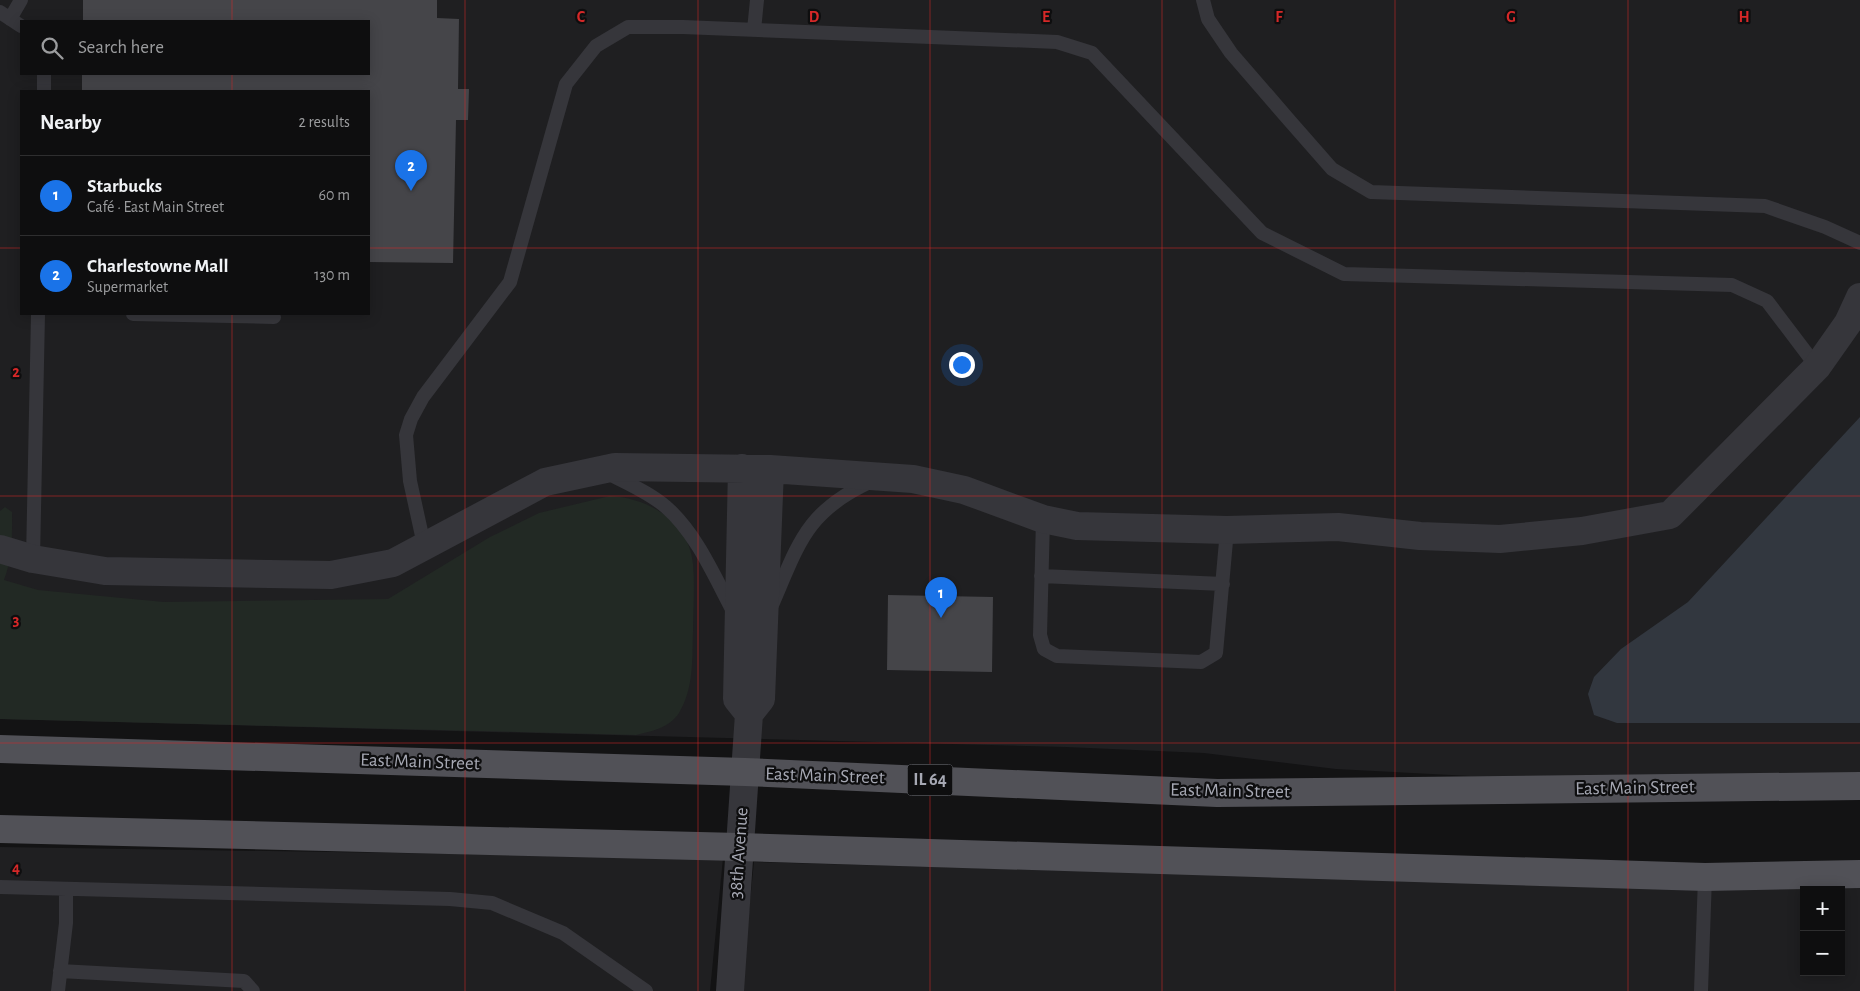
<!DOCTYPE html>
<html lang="en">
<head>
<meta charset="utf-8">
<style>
	:root { --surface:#0e0e0f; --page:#171718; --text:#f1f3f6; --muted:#9b9c9e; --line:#2e2e2f; --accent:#1a73e8 }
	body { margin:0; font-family:"Alegreya Sans",sans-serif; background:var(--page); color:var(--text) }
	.controls { position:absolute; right:15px; bottom:15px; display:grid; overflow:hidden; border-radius:0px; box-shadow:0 2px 12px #0003 }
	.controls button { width:45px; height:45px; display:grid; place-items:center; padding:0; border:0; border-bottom:1px solid var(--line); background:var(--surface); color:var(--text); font:25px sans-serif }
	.you { position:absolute; left:961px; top:364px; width:18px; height:18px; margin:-12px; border:4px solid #fff; border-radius:50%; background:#1a73e8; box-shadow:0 0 0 8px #1a73e833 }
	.badge { display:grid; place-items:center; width:32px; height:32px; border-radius:50%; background:var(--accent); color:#fff; font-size:16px; font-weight:700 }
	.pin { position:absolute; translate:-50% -41px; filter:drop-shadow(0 1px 2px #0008) }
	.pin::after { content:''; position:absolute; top:26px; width:18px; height:15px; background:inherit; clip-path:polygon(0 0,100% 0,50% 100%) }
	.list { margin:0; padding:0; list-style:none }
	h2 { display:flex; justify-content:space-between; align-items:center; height:65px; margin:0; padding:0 20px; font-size:21px }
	h2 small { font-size:16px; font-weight:400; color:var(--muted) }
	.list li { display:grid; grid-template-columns:32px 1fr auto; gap:15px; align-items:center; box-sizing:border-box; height:80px; padding:0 20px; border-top:1px solid var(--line) }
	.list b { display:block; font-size:19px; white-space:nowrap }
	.list p { margin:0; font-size:16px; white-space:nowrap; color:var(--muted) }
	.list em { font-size:16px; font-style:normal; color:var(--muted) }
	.icon { flex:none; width:28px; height:28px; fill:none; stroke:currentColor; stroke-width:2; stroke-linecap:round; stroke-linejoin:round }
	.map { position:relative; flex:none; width:1860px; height:991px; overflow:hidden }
	.search { position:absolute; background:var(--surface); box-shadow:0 2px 12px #0003; left:20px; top:20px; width:350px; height:55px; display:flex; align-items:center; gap:12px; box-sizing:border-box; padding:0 18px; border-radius:0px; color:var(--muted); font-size:19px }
	.panel { position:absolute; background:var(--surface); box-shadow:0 2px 12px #0003; left:20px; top:90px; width:350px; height:225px; border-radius:0px }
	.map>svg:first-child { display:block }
	.built { fill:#1f1f21; fill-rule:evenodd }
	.green { fill:#222924 }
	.water { fill:#32373f }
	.building { fill:#454549 }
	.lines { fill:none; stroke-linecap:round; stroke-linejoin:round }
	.service { stroke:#36363b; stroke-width:14 }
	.minor { stroke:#36363b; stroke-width:28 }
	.primary { stroke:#515157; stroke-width:28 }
	.grid { fill:none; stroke:#d62828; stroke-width:1; stroke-opacity:0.55 }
	.labels { text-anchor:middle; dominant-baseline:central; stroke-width:4.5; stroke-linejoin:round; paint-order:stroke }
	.shield { fill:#0e0e0f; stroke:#787a82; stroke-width:1 }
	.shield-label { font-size:18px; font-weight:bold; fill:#a6a8b3 }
	.street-label { font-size:19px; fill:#a6a8b3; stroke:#0e0e0f }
	.grid-label { font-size:16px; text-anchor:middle; font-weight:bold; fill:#d62828; stroke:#0e0e0f; stroke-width:4.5; stroke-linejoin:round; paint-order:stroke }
</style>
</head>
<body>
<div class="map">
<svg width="1860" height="991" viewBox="0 0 1860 991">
	<rect width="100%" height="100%" fill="#131314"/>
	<path class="built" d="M 0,0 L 1860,0 L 1860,776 L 1470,776 L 1336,769 L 1204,753 L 1066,747 L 0,719 ZM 21,21 L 369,21 L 369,74 L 21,74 ZM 21,91 L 369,91 L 369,314 L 21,314 Z
		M 0,847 L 723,858 L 710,991 L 0,991 Z
		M 754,862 L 1693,888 L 1860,886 L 1860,991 L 741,991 ZM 1804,890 L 1841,890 L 1841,972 L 1804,972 Z"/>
	<path class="green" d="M 610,496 C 648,498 689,521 693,564 C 695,586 693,610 693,632 C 692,660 694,688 679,713 C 669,728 652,731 636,735 L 0,719 L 0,511 L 5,507 L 12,512 C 12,537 13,556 4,580 L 38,590 L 164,602 L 388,599 L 490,537 L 539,513 Z"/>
	<path class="water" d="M 1860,417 L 1860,723 L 1617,723 L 1594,715 L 1588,694 L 1594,677 L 1621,649 L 1688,602 Z"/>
	<path class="building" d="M 83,0 L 437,0 L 437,18 L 459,19 L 458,89 L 469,89 L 468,120 L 456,120 L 453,263 L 369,262 L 369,91 L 82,91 L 82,74 L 369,74 L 369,21 L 83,21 Z
		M 888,595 L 993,597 L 992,672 L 887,670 Z"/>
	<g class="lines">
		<path class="service" d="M 1203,0 L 1208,19 L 1231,53 L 1289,120 L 1332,169 L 1371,192 L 1765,206 L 1825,227 L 1860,243
			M 0,12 L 21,26
			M 10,19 L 21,0
			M 754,30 L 757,0
			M 44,91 L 44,74
			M 133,314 L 274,317
			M 606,472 C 626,483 649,492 666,507 C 697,534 715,578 734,613
			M 1043,519 L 1040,635 L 1044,649 L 1057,656 L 1201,662 L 1216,653 L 1227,530
			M 424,545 L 410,481 L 406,435 L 411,419 L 423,397 L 510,282 L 566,84 L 596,46 L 628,27 L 683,27 L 1057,42 L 1092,53 L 1262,233 L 1344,274 L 1732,285 L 1767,301 L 1817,367
			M 33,559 L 38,314
			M 1041,576 L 1223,584
			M 772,605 C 799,543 806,511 872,481
			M 0,887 L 450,899 L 492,903 L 563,933 L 646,991
			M 60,971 L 244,981 L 253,991
			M 58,991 L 66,923 L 66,889
			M 1701,991 L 1705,877"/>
		<path class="minor" d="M 742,468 L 737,699 L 749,714
			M 0,549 L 33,559 L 105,571 L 331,575 L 393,563 L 545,482 L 615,467 L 770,469 L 913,479 L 964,490 L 1043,519 L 1077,526 L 1227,530 L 1338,527 L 1420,536 L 1500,539 L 1582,531 L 1670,515 L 1817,367 L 1848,323 L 1860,297
			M 730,991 L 749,714 L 761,699 L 770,469"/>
		<path class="primary" d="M 0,749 L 745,772 L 1217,793 L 1860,786
			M 0,829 L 739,847 L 1705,877 L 1860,874"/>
	</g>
	<path class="grid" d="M 232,0 L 232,21M 465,0 L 465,991M 698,0 L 698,991M 930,0 L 930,991M 1162,0 L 1162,991M 1395,0 L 1395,991M 1628,0 L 1628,991M 232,74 L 232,91M 0,248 L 21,248M 369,248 L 1860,248M 232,314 L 232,991M 0,496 L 1860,496M 0,743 L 1860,743"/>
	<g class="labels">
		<rect class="shield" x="907.5" y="764.5" width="45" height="31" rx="4"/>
		<g class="shield-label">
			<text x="930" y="780">IL 64</text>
		</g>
		<g class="street-label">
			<text transform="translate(420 762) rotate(2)">East Main Street</text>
			<text transform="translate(825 776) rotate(2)">East Main Street</text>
			<text transform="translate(1635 788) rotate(-1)">East Main Street</text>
			<text transform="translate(1230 791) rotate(1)">East Main Street</text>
			<text transform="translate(739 853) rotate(-86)">38th Avenue</text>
		</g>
	</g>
	<g class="grid-label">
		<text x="581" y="22">C</text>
		<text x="814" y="22">D</text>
		<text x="1046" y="22">E</text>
		<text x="1279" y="22">F</text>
		<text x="1511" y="22">G</text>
		<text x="1744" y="22">H</text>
		<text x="16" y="377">2</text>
		<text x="16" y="625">3</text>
		<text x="16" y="873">4</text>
	</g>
</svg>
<div class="controls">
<button>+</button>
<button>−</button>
</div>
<div class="you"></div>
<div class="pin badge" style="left:941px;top:618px">1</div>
<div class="pin badge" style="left:411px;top:191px">2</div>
<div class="search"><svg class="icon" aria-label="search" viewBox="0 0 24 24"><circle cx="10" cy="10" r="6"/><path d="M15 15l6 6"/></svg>Search here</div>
<section class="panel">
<h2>Nearby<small>2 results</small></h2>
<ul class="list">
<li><span class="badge">1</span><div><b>Starbucks</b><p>Café · East Main Street</p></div><em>60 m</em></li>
<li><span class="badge">2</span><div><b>Charlestowne Mall</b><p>Supermarket</p></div><em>130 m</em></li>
</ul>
</section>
</div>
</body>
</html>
